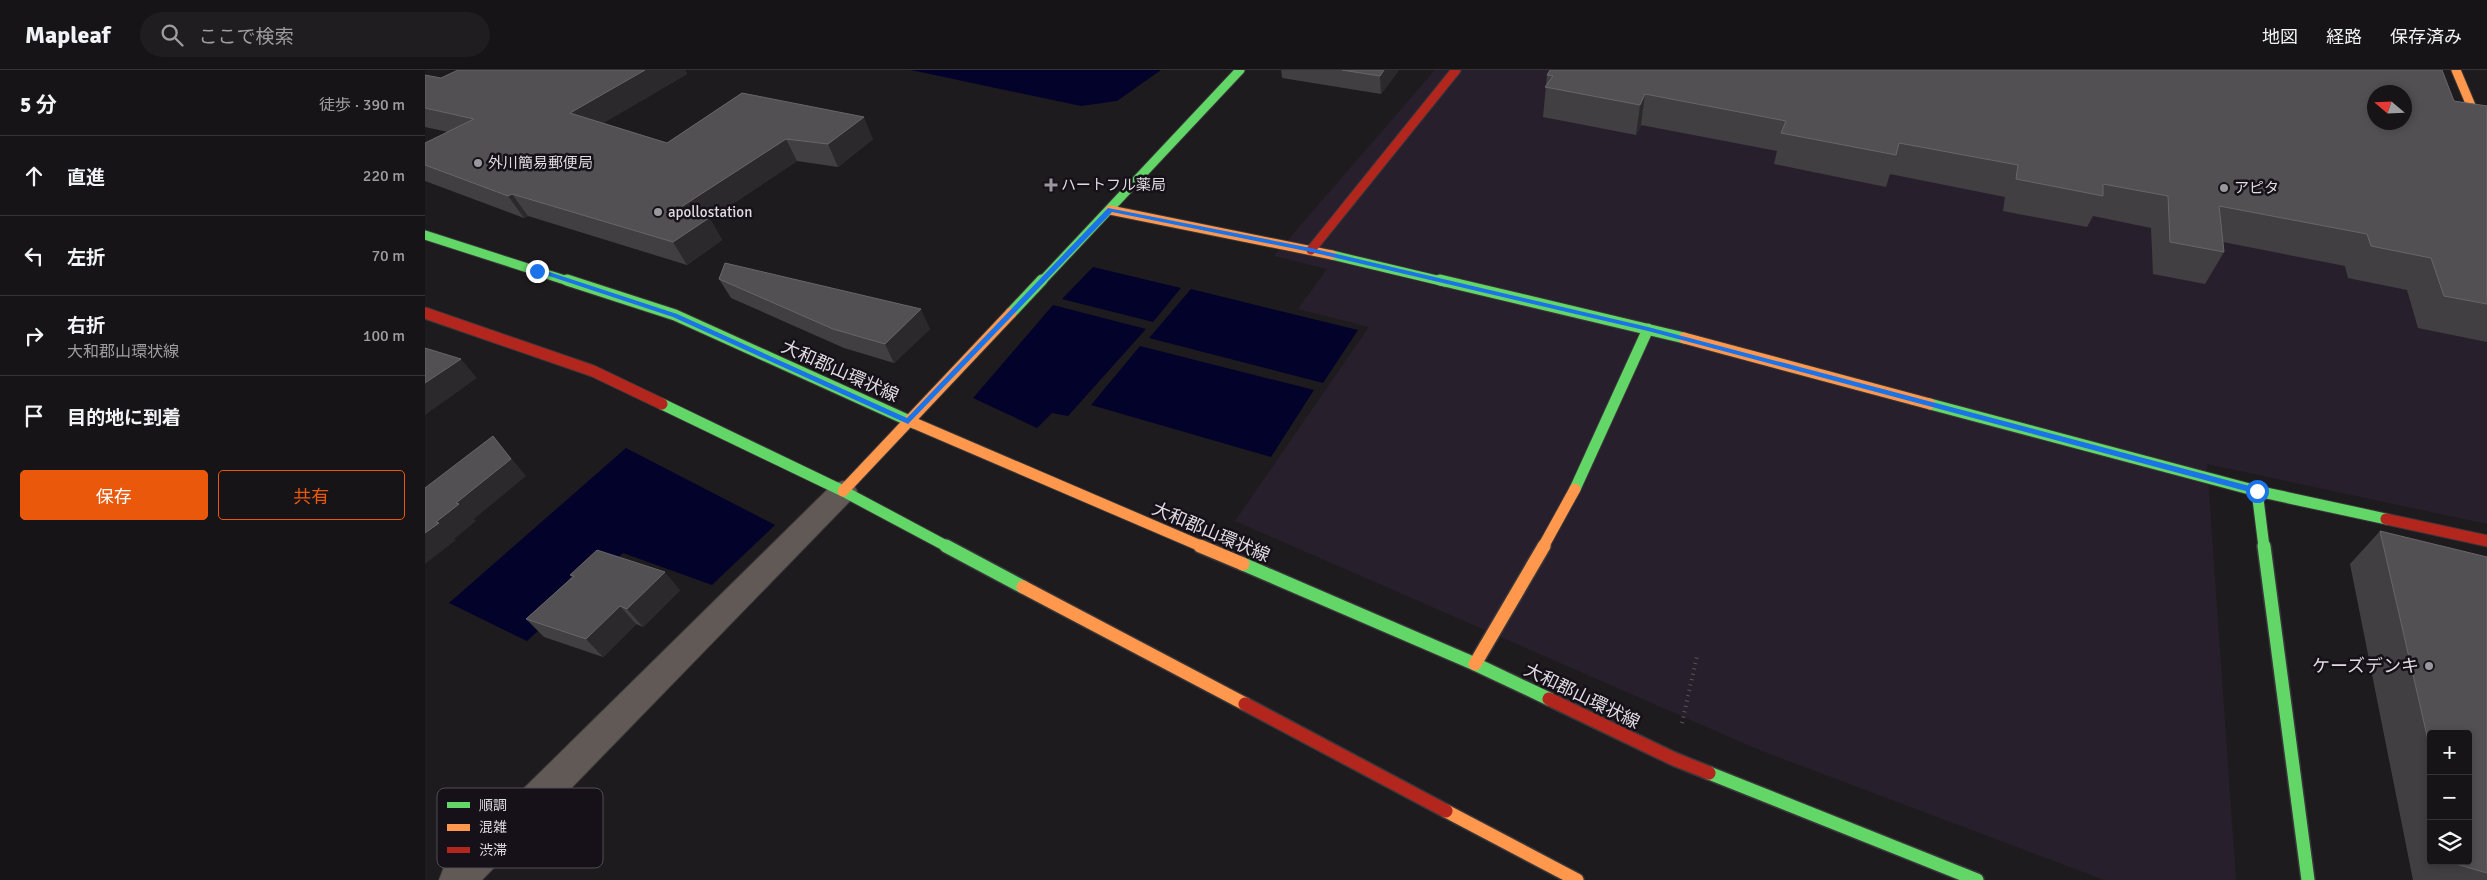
<!DOCTYPE html>
<html lang="ja">
<head>
<meta charset="utf-8">
<style>
	:root { --surface:#161417; --page:#1f1d20; --text:#f1f3f6; --muted:#9e9ea1; --line:#353336; --accent:#ea580c }
	body { margin:0; font-family:Signika,"Noto Sans JP",sans-serif; background:var(--page); color:var(--text) }
	.controls { position:absolute; right:15px; bottom:15px; display:grid; overflow:hidden; border-radius:5px; box-shadow:0 2px 8px #0003 }
	.controls button { width:45px; height:45px; display:grid; place-items:center; padding:0; border:0; border-bottom:1px solid var(--line); background:var(--surface); color:var(--text); font:25px sans-serif }
	.compass { position:absolute; left:1942px; top:15px; width:45px; height:45px; border-radius:50%; background:var(--surface); box-shadow:0 2px 8px #0003; rotate:289deg }
	.stop { position:absolute; width:15px; height:15px; margin:-11px; border:4px solid #1a73e8; border-radius:50%; background:#fff }
	.stop.end { background:#1a73e8; border-color:#fff; box-shadow:0 1px 5px #0008 }
	.list { margin:0; padding:0; list-style:none }
	h2 { display:flex; justify-content:space-between; align-items:center; height:65px; margin:0; padding:0 20px; font-size:21px }
	h2 small { font-size:16px; font-weight:400; color:var(--muted) }
	.list li { display:grid; grid-template-columns:32px 1fr auto; gap:15px; align-items:center; box-sizing:border-box; height:80px; padding:0 20px; border-top:1px solid var(--line) }
	.list b { display:block; font-size:19px; white-space:nowrap }
	.list p { margin:0; font-size:16px; white-space:nowrap; color:var(--muted) }
	.list em { font-size:16px; font-style:normal; color:var(--muted) }
	.actions { display:flex; gap:10px; padding:15px 20px }
	.actions a { flex:1; padding:11px 0; border:1px solid var(--accent); border-radius:5px; text-align:center; font-size:18px; color:var(--accent) }
	.actions .main { background:var(--accent); color:#fff }
	.icon { flex:none; width:28px; height:28px; fill:none; stroke:currentColor; stroke-width:2; stroke-linecap:round; stroke-linejoin:round }
	.map { position:relative; flex:none; width:2062px; height:810px; overflow:hidden }
	header { display:flex; align-items:center; gap:30px; box-sizing:border-box; height:70px; padding:0 25px; background:var(--surface); border-bottom:1px solid var(--line) }
	header strong { font-size:24px }
	nav { display:flex; gap:28px; margin-inline-start:auto; font-size:18px }
	.search { width:350px; height:45px; background:var(--page); display:flex; align-items:center; gap:12px; box-sizing:border-box; padding:0 18px; border-radius:28px; color:var(--muted); font-size:19px }
	main { display:flex }
	aside { flex:1; background:var(--surface) }
	.map>svg:first-child { display:block }
	.built { fill:#281f2c; fill-rule:evenodd }
	.water { fill:#03022b }
	.lines { fill:none; stroke-linecap:round; stroke-linejoin:round }
	.street-casing { stroke:#393739; stroke-width:2 }
	.fast-far2-casing { stroke:#393739; stroke-width:11 }
	.fast-far1-casing { stroke:#393739; stroke-width:13 }
	.fast-casing { stroke:#393739; stroke-width:16 }
	.slow-far2-casing { stroke:#393739; stroke-width:11 }
	.slow-far1-casing { stroke:#393739; stroke-width:13 }
	.slow-casing { stroke:#393739; stroke-width:16 }
	.jam-far2-casing { stroke:#393739; stroke-width:11 }
	.jam-far1-casing { stroke:#393739; stroke-width:13 }
	.jam-casing { stroke:#393739; stroke-width:16 }
	.path { stroke:#5a5554; stroke-width:4; stroke-dasharray:1 4.5; stroke-linecap:butt }
	.street { fill:#615955; fill-rule:evenodd }
	.fast-far2 { stroke:#63d668; stroke-width:9 }
	.fast-far1 { stroke:#63d668; stroke-width:11 }
	.fast { stroke:#63d668; stroke-width:13 }
	.slow-far2 { stroke:#ff974d; stroke-width:9 }
	.slow-far1 { stroke:#ff974d; stroke-width:11 }
	.slow { stroke:#ff974d; stroke-width:13 }
	.jam-far2 { stroke:#b3261e; stroke-width:9 }
	.jam-far1 { stroke:#b3261e; stroke-width:11 }
	.jam { stroke:#b3261e; stroke-width:13 }
	.wall { fill:#423f42; fill-rule:evenodd }
	.shaded-wall { fill:#2c292d }
	.building { fill:#535053; stroke:#696569; fill-rule:evenodd }
	.route { fill:#1a73e8 }
	.poi-dot { fill:#9b989d; stroke:#161018; stroke-width:2 }
	.labels { text-anchor:middle; dominant-baseline:central; stroke-width:5; stroke-linejoin:round; paint-order:stroke }
	.far-poi-label { font-size:15px; fill:#dfdbe1; stroke:#161018; text-anchor:start }
	.street-label { font-size:18px; fill:#dfdbe1; stroke:#161018 }
	.poi-label { font-size:18px; fill:#dfdbe1; stroke:#161018; text-anchor:end }
	.key { fill:#161018; stroke:#524d54; stroke-width:1 }
	.key-label { font-size:14px; fill:#dfdbe1 }
</style>
</head>
<body>
<header>
<strong>Mapleaf</strong>
<div class="search"><svg class="icon" aria-label="search" viewBox="0 0 24 24"><circle cx="10" cy="10" r="6"/><path d="M15 15l6 6"/></svg>ここで検索</div>
<nav><a>地図</a><a>経路</a><a>保存済み</a></nav>
</header>
<main>
<aside>
<h2>5 分<small>徒歩 · 390 m</small></h2>
<ul class="list">
<li><svg class="icon" aria-label="ahead" viewBox="0 0 24 24"><path d="M12 20V5M6 11l6-6 6 6"/></svg><div><b>直進</b></div><em>220 m</em></li>
<li><svg class="icon" aria-label="left" viewBox="0 0 24 24"><path d="M17 20v-9H6M10 6l-5 5 5 5"/></svg><div><b>左折</b></div><em>70 m</em></li>
<li><svg class="icon" aria-label="right" viewBox="0 0 24 24"><path d="M7 20v-9h11M14 6l5 5-5 5"/></svg><div><b>右折</b><p>大和郡山環状線</p></div><em>100 m</em></li>
<li><svg class="icon" aria-label="arrive" viewBox="0 0 24 24"><path d="M6 21V4h12l-3 4 3 4H6"/></svg><div><b>目的地に到着</b></div></li>
</ul>
<div class="actions"><a class="main">保存</a><a>共有</a></div>
</aside>
<div class="map">
<svg width="2062" height="810" viewBox="0 0 2062 810">
	<rect width="100%" height="100%" fill="#1e1b1f"/>
	<path class="built" d="M 1010,0 L 2015,0 L 2029,32 L 2062,53 L 2062,454 L 1782,394 L 1811,810 L 1679,810 L 1332,679 L 810,451 L 944,257 L 873,239 L 902,199 L 849,186 ZM 1950,22 L 1980,22 L 1980,52 L 1950,52 Z"/>
	<path class="water" d="M 486,0 L 736,0 L 692,31 L 656,36 Z
		M 668,197 L 756,218 L 728,252 L 637,229 Z
		M 766,219 L 933,260 L 898,313 L 724,268 Z
		M 628,235 L 721,259 L 643,346 L 627,343 L 612,358 L 548,328 Z
		M 715,276 L 889,320 L 846,387 L 666,335 Z
		M 201,378 L 350,455 L 287,515 L 198,483 L 102,571 L 24,533 Z"/>
	<g class="lines">
		<g class="street-casing">
			<path id="street" d="M 418,411 L 428,414 L 432,421 L 428,428 L 57,810 L 14,810 L 19,797 L 408,414 Z"/>
		</g>
		<g class="fast-far2-casing">
			<path id="fast-far2" d="M 0,165 L 146,212
				M 907,185 L 1020,212
				M 616,212 L 815,0"/>
		</g>
		<g class="fast-far1-casing">
			<path id="fast-far1" d="M 142,210 L 250,245 L 489,353
				M 1015,210 L 1259,268
				M 586,243 L 617,210
				M 237,334 L 418,421 L 523,477
				M 1505,334 L 1832,421 L 1961,449
				M 1150,419 L 1223,259
				M 1832,421 L 1839,477"/>
		</g>
		<g class="fast-casing">
			<path id="fast" d="M 521,476 L 598,517
				M 1839,476 L 1883,810
				M 818,494 L 1050,594 L 1124,629
				M 1284,703 L 1552,810"/>
		</g>
		<g class="slow-far2-casing">
			<path id="slow-far2" d="M 2031,0 L 2047,38 L 2062,46
				M 685,140 L 907,185"/>
		</g>
		<g class="slow-far1-casing">
			<path id="slow-far1" d="M 1259,268 L 1505,334
				M 489,353 L 778,477
				M 418,421 L 586,243
				M 1118,477 L 1150,419"/>
		</g>
		<g class="slow-casing">
			<path id="slow" d="M 775,476 L 818,494
				M 598,517 L 820,634
				M 1050,594 L 1119,476
				M 1021,741 L 1152,810"/>
		</g>
		<g class="jam-far2-casing">
			<path id="jam-far2" d="M 886,180 L 1031,0"/>
		</g>
		<g class="jam-far1-casing">
			<path id="jam-far1" d="M 0,243 L 168,301 L 237,334
				M 1961,449 L 2062,471"/>
		</g>
		<g class="jam-casing">
			<path id="jam" d="M 1124,629 L 1249,689 L 1284,703
				M 820,634 L 1021,741"/>
		</g>
		<path class="path" d="M 1257,653 L 1272,586"/>
		<use href="#street" class="street"/>
		<use href="#fast-far2" class="fast-far2"/>
		<use href="#fast-far1" class="fast-far1"/>
		<use href="#fast" class="fast"/>
		<use href="#slow-far2" class="slow-far2"/>
		<use href="#slow-far1" class="slow-far1"/>
		<use href="#slow" class="slow"/>
		<use href="#jam-far2" class="jam-far2"/>
		<use href="#jam-far1" class="jam-far1"/>
		<use href="#jam" class="jam"/>
	</g>
	<path class="wall" d="M 33,0 L 260,0 L 262,4 L 178,53 L 242,73 L 317,23 L 448,69 L 413,97 L 372,91 L 285,149 L 297,170 L 262,195 L 103,146 L 99,148 L 0,111 L 0,73 L 23,62 L 0,57 L 0,5 L 16,8 Z
		M 856,0 L 974,0 L 956,24 L 857,8 Z
		M 1122,5 L 2029,31 L 2062,36 L 2062,272 L 1993,258 L 1982,220 L 1923,208 L 1920,196 L 1798,172 L 1799,182 L 1780,214 L 1728,204 L 1726,158 L 1668,146 L 1662,157 L 1578,141 L 1580,127 L 1465,104 L 1461,117 L 1349,94 L 1352,81 L 1216,55 L 1211,65 L 1118,47 Z
		M 294,209 L 505,259 L 469,293 L 419,278 L 306,228 Z
		M 1955,461 L 2062,487 L 2062,810 L 1988,810 L 1925,494 ZM 2006,664 L 2043,791 L 2006,791 Z
		M 145,505 L 255,520 L 218,557 L 211,554 L 178,587 L 119,567 L 101,549 L 147,507 Z"/>
	<path class="shaded-wall" d="M 220,0 L 260,0 L 262,4 L 158,65 L 145,43 Z
		M 959,0 L 974,0 L 956,24 L 955,6 Z
		M 1220,24 L 1216,55 L 1211,65 L 1215,35 Z
		M 439,47 L 448,69 L 413,97 L 403,74 Z
		M 361,69 L 372,91 L 285,149 L 297,170 L 262,195 L 248,172 L 253,139 Z
		M 87,124 L 103,146 L 99,148 L 83,126 Z
		M 496,239 L 505,259 L 469,293 L 460,274 Z
		M 36,289 L 52,308 L 0,345 L 0,313 Z
		M 68,366 L 101,406 L 49,449 L 51,451 L 29,469 L 31,470 L 0,494 L 0,463 L 31,433 Z
		M 240,502 L 255,520 L 218,557 L 202,539 Z
		M 195,536 L 211,554 L 178,587 L 161,569 Z"/>
	<path class="building" d="M 33,0 L 220,0 L 145,43 L 242,73 L 317,23 L 439,47 L 403,74 L 361,69 L 253,139 L 284,148 L 248,172 L 87,124 L 83,126 L 0,95 L 0,73 L 49,49 L 0,38 L 0,5 L 16,8 Z
		M 917,0 L 959,0 L 955,6 Z
		M 1125,0 L 2017,0 L 2029,31 L 2062,36 L 2062,234 L 2019,226 L 2006,188 L 1946,176 L 1942,164 L 1794,136 L 1799,182 L 1745,172 L 1743,126 L 1678,114 L 1678,126 L 1591,109 L 1593,95 L 1474,73 L 1471,85 L 1356,63 L 1361,51 L 1220,24 L 1215,35 L 1120,17 L 1128,6 L 1122,5 ZM 1950,22 L 1980,22 L 1980,52 L 1950,52 Z
		M 300,193 L 496,239 L 460,274 L 408,259 L 294,209 Z
		M 0,278 L 36,289 L 0,313 Z
		M 68,366 L 86,389 L 31,433 L 34,434 L 11,452 L 14,453 L 0,463 L 0,418 Z
		M 1955,461 L 2062,487 L 2062,803 L 2031,794 L 2030,791 L 2043,791 L 2043,664 L 2006,664 L 2006,683 Z
		M 172,480 L 240,502 L 202,539 L 195,536 L 161,569 L 101,549 L 149,506 L 145,505 Z"/>
	<path class="route" d="M 683,138 L 886,178 L 1223,257 L 1832,418 L 1837,421 L 1832,424 L 1223,261 L 886,182 L 687,142 L 483,354 L 248,247 L 109,201 L 115,199 L 252,244 L 482,348 Z"/>
	<g class="poi-dot">
		<circle cx="53" cy="93" r="5"/>
		<path d="M623.5 107.5h5v5h5v5h-5v5h-5v-5h-5v-5h5z"/>
		<circle cx="1799" cy="118" r="5"/>
		<circle cx="233" cy="142" r="5"/>
		<circle cx="2004" cy="596" r="5"/>
	</g>
	<g class="labels">
		<g class="far-poi-label">
			<text x="63" y="93">外川簡易郵便局</text>
			<text x="636" y="115">ハートフル薬局</text>
			<text x="1809" y="118">アピタ</text>
			<text x="243" y="142">apollostation</text>
		</g>
		<g class="street-label">
			<text transform="translate(415 301) rotate(24)">大和郡山環状線</text>
			<text transform="translate(786 462) rotate(23)">大和郡山環状線</text>
			<text transform="translate(1157 626) rotate(26)">大和郡山環状線</text>
		</g>
		<g class="poi-label">
			<text x="1994" y="596">ケーズデンキ</text>
		</g>
	</g>
	<rect x="12" y="718" width="166" height="80" rx="8" class="key"/>
	<rect x="22" y="732" width="23" height="6" fill="#63d668"/>
	<rect x="22" y="754" width="23" height="7" fill="#ff974d"/>
	<rect x="22" y="777" width="23" height="6" fill="#b3261e"/>
	<g class="key-label">
		<text x="54" y="740">順調</text>
		<text x="54" y="762">混雑</text>
		<text x="54" y="785">渋滞</text>
	</g>
</svg>
<div class="controls">
<button>+</button>
<button>−</button>
<button><svg class="icon" aria-label="layers" viewBox="0 0 24 24"><path d="M12 4l9 5-9 5-9-5zM3 14l9 5 9-5"/></svg></button>
</div>
<svg class="compass" viewBox="-18 -18 36 36"><path d="M0-13l5 13h-10z" fill="#e53935"/><path d="M0 13l5-13h-10z" fill="#9e9ea1"/></svg>
<div class="stop" style="left:1832px;top:421px"></div>
<div class="stop end" style="left:112px;top:201px"></div>
</div>
</main>
</body>
</html>
